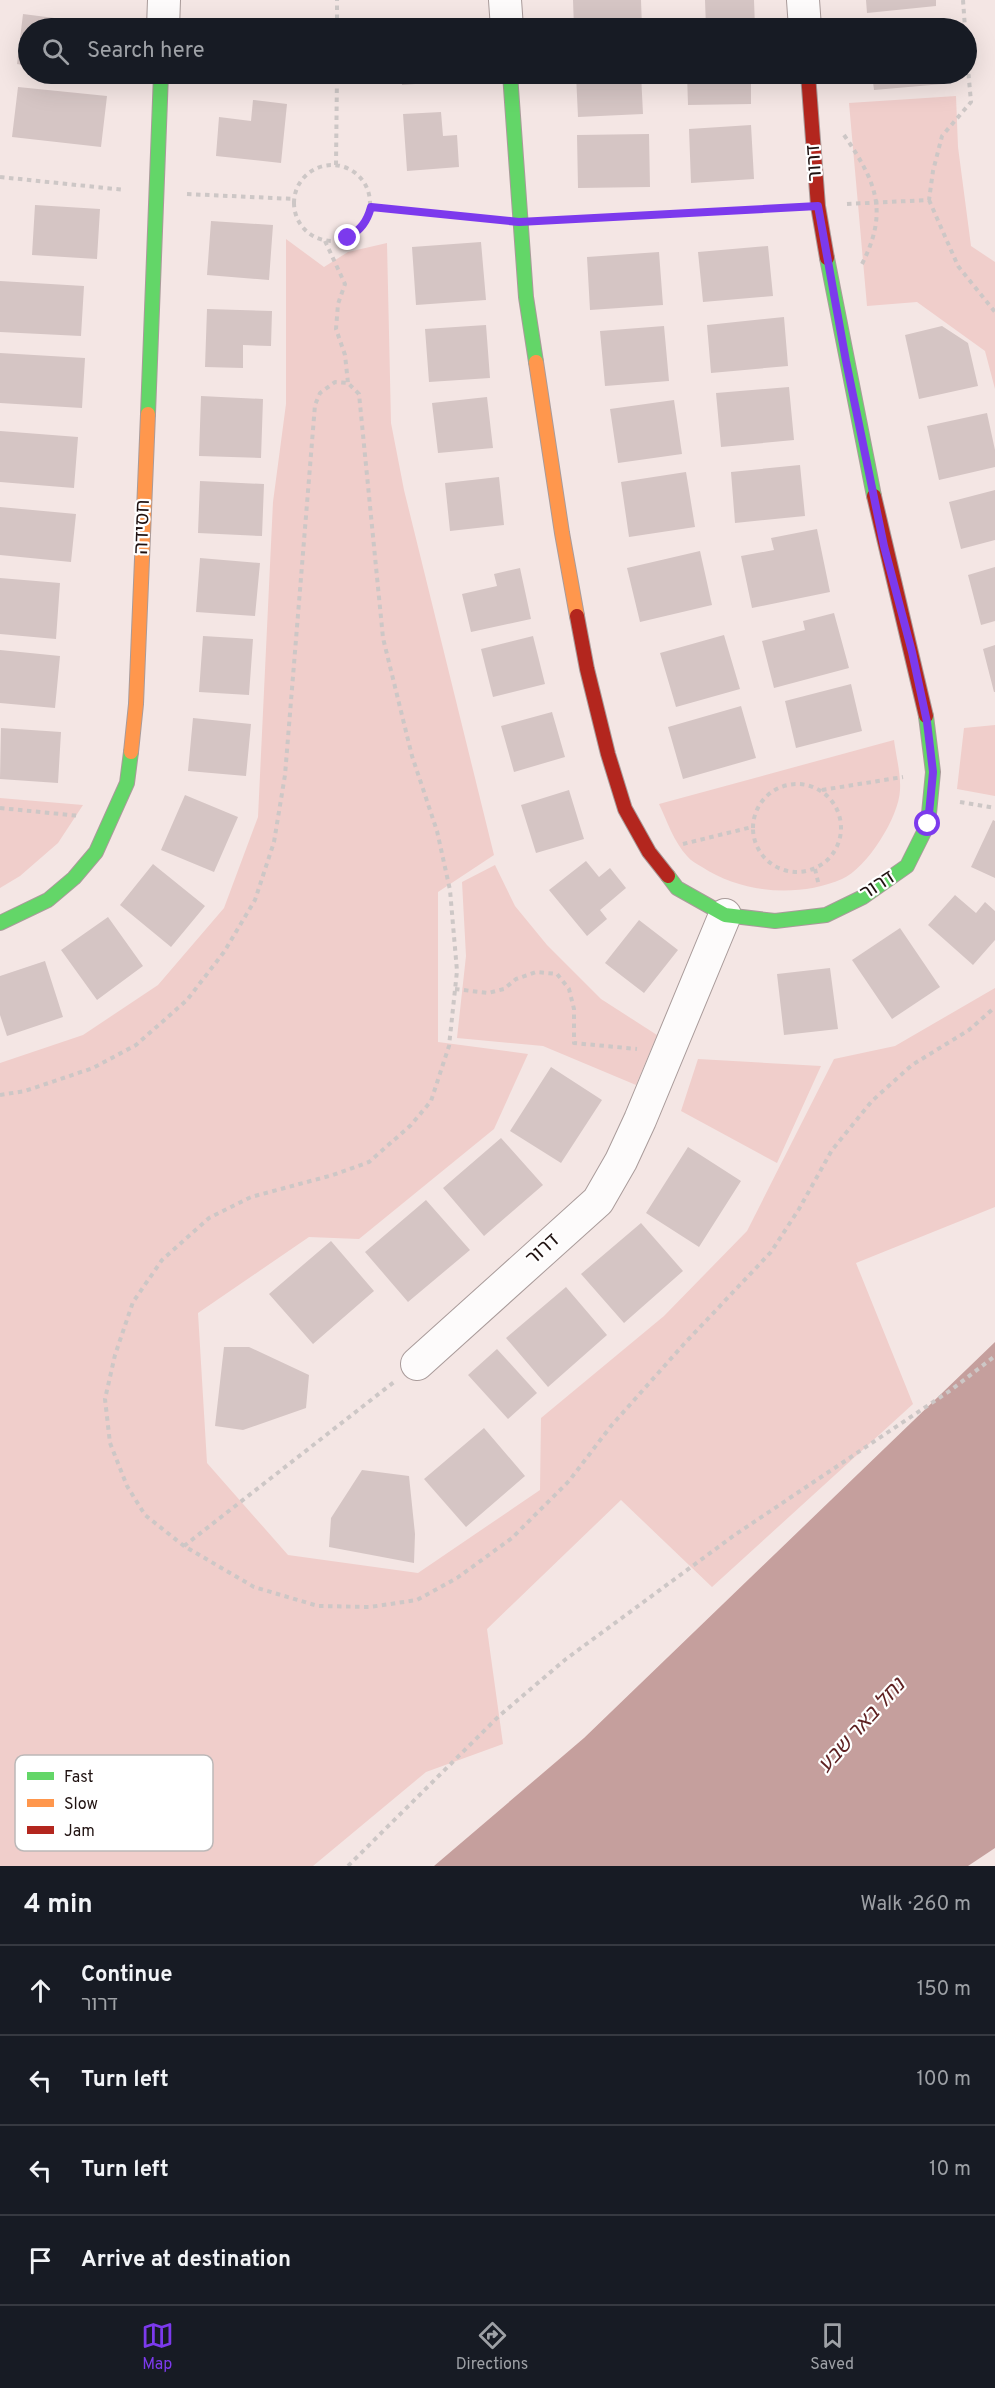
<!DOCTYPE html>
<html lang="en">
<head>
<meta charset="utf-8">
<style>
	:root { --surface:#171b24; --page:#20242c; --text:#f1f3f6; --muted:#9ea1a6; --line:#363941; --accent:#7c3aed }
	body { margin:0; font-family:Overpass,"Noto Sans Hebrew",sans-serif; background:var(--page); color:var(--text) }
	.stop { position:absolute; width:18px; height:18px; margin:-14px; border:4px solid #7c3aed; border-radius:50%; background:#fff }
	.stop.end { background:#7c3aed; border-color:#fff; box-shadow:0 2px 6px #0008 }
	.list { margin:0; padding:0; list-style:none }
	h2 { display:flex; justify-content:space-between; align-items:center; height:78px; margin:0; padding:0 24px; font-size:26px }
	h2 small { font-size:20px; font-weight:400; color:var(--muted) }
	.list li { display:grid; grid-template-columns:39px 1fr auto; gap:18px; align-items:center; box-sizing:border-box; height:90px; padding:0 24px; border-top:2px solid var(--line) }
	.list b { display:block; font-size:22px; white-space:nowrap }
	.list p { margin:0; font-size:20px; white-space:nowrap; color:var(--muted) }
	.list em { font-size:20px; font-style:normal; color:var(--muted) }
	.icon { flex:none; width:33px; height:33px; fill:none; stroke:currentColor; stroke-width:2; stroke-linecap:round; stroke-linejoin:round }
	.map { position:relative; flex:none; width:995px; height:1866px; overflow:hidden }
	.search { position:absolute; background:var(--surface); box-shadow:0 6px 24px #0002; left:18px; right:18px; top:18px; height:66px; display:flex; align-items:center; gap:15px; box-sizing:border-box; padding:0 21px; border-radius:33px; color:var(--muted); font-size:22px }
	.sheet { height:438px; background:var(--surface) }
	nav { display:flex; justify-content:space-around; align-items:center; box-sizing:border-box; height:84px; border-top:2px solid var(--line); background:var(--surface); font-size:16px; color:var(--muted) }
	nav a { display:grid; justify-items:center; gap:3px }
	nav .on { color:var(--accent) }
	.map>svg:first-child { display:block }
	.green { fill:#f0cecb }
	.water { fill:#c59f9d }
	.building { fill:#d5c5c4 }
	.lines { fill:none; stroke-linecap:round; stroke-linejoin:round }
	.street-casing { stroke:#a99b9a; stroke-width:34 }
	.fast-casing { stroke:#a99b9a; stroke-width:16 }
	.slow-casing { stroke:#a99b9a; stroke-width:16 }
	.jam-casing { stroke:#a99b9a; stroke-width:16 }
	.path { stroke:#cdc7c6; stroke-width:4; stroke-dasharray:4.5 4.5; stroke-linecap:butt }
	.street { stroke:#fdfbfb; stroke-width:32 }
	.fast { stroke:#63d668; stroke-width:14 }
	.slow { stroke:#ff974d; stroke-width:14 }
	.jam { stroke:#b3261e; stroke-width:14 }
	.route { stroke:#7c3aed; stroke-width:8 }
	.labels { text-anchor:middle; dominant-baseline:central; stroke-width:4.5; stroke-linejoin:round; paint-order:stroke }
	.street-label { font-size:20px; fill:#201211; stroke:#fff }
	.water-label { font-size:21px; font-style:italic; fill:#5d1f20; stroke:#fff }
	.key { fill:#fff; stroke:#bcb8b8; stroke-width:1.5 }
	.key-label { font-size:16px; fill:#201211 }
</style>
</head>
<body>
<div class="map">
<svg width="995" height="1866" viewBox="0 0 995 1866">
	<rect width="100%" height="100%" fill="#f4e6e4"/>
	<path class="green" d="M 956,96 L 958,147 L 971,246 L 995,262 L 995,389 L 985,351 L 917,302 L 867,306 L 849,103 Z
		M 286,239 L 324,267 L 348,252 L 387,243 L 391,423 L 404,490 L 494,855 L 438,892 L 438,1042 L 528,1054 L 494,1129 L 359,1239 L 309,1237 L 198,1313 L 207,1463 L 288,1555 L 418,1573 L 540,1490 L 541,1418 L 664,1316 L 747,1231 L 834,1059 L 895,1046 L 995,988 L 995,1207 L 856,1263 L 913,1404 L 712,1587 L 621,1500 L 487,1629 L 503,1744 L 426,1772 L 313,1866 L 0,1866 L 0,1063 L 83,1035 L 158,985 L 224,908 L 258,817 L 273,502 L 286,404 Z
		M 995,725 L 995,796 L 957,789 L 964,728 Z
		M 894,740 C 896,756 901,774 900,790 C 899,817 867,868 842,879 C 798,898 741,893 702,867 C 697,864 691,861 687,856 C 674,842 667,821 659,804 Z
		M 0,798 L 83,805 L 58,843 L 20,876 L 0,888 Z
		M 495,865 L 515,906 L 547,945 L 601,999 L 657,1035 L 636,1085 L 543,1046 L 457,1038 L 466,956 L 462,882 Z
		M 698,1059 L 821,1066 L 777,1163 L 681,1111 Z"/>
	<path class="water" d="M 995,1342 L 995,1848 L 968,1866 L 434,1866 L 584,1738 Z"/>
	<path class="building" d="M 573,0 L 641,0 L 642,28 L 574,28 Z
		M 705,0 L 754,0 L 755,28 L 706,28 Z
		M 866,0 L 936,0 L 936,6 L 867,13 Z
		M 23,14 L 109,25 L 109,28 L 28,28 L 28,66 L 17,64 Z
		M 220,25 L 280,25 L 280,28 L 220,28 Z
		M 220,74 L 279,74 L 279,76 L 219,76 Z
		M 401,74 L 454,74 L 455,81 L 402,85 Z
		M 576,74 L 641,74 L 643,114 L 578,117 Z
		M 687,74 L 751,74 L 751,104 L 688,105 Z
		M 872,74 L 942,74 L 943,84 L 874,90 Z
		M 18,87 L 107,96 L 101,147 L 12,137 Z
		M 253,100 L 287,104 L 281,163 L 216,156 L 219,117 L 251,121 Z
		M 441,112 L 443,136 L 457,135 L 459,167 L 407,171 L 403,114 Z
		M 751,125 L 754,179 L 691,183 L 689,129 Z
		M 649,134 L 650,187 L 578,188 L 577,135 Z
		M 35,205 L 100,209 L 97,259 L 32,255 Z
		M 211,221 L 273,225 L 269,280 L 207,275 Z
		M 481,242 L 486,300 L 416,305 L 412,247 Z
		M 768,246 L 773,296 L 703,302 L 698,252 Z
		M 659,252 L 663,305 L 590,310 L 587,257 Z
		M 0,281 L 84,286 L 81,336 L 0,332 Z
		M 207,309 L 272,311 L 271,346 L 243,345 L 243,368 L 205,367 Z
		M 784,317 L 788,366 L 711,373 L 707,325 Z
		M 486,325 L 490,378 L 429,382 L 425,329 Z
		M 664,326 L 669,381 L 605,386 L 600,331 Z
		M 942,326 L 968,343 L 978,386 L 919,399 L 905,335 Z
		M 0,353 L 85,358 L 82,408 L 0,403 Z
		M 789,387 L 794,440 L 721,447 L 716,393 Z
		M 201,396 L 263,399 L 261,458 L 199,456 Z
		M 487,397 L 493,448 L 438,453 L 432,403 Z
		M 674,400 L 682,454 L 618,463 L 610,409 Z
		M 987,413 L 995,450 L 995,467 L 939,480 L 927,426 Z
		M 0,431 L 78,437 L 74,488 L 0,482 Z
		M 800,465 L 805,516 L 735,523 L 731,472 Z
		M 686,472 L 695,527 L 629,537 L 621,482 Z
		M 499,477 L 504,525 L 450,531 L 445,483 Z
		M 200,481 L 264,484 L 262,536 L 198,533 Z
		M 995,490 L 995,540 L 961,549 L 949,502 Z
		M 0,507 L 76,514 L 71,562 L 0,555 Z
		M 817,529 L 830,592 L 752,608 L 741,556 L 774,550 L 771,538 Z
		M 700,551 L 712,605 L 640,622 L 627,568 Z
		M 200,558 L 260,563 L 255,616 L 196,612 Z
		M 995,567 L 995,621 L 981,625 L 968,575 Z
		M 520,568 L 531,619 L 471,632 L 462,594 L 497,586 L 494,574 Z
		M 0,578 L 60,583 L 56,639 L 0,634 Z
		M 834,613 L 849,668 L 774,688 L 762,641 L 805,630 L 803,621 Z
		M 724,635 L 740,689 L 676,707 L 660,653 Z
		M 203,636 L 253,639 L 249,695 L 199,692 Z
		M 533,636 L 545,684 L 493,697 L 481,649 Z
		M 995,645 L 995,692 L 994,692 L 983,649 Z
		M 0,650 L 60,656 L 55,708 L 0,703 Z
		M 851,684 L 862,731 L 796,748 L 785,701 Z
		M 741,706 L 756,758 L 683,779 L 668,727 Z
		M 552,712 L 565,757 L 514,772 L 501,726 Z
		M 193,718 L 251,724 L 246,776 L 188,771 Z
		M 1,728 L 61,732 L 58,783 L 0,779 Z
		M 569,790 L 584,839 L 536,853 L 521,805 Z
		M 185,795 L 238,817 L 214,872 L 161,850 Z
		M 993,820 L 995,821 L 995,878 L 971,867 Z
		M 586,861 L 599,877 L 610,868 L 626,888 L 600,910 L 607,919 L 587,936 L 549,890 Z
		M 153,864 L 205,906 L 171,947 L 120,905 Z
		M 955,895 L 976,913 L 985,902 L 995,911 L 995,940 L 973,965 L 928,925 Z
		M 108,917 L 143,966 L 97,1000 L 61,950 Z
		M 639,920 L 678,950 L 644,993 L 605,963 Z
		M 900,928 L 940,987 L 892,1019 L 852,960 Z
		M 45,961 L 63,1017 L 7,1036 L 0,1015 L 0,976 Z
		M 830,968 L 838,1029 L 784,1035 L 777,974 Z
		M 551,1067 L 602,1100 L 561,1163 L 510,1131 Z
		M 501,1138 L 543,1185 L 484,1236 L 443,1188 Z
		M 688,1147 L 741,1181 L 699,1247 L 646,1213 Z
		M 426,1200 L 470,1250 L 408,1302 L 365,1252 Z
		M 641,1223 L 683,1271 L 624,1323 L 581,1274 Z
		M 331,1241 L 374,1291 L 313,1344 L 269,1294 Z
		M 566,1287 L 607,1335 L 548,1387 L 506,1338 Z
		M 224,1347 L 249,1347 L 309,1375 L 306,1408 L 243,1430 L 215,1426 Z
		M 497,1349 L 537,1393 L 508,1419 L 468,1375 Z
		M 484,1428 L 525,1476 L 466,1527 L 424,1479 Z
		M 362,1470 L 409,1476 L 415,1534 L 414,1563 L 329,1547 L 331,1518 Z"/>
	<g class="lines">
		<g class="street-casing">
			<path id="street" d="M 505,0 L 507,28
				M 803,0 L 805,28
				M 163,28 L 164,0
				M 417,1364 L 598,1201 L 621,1161 L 640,1120 L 725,915"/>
		</g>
		<g class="fast-casing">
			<path id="fast" d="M 510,74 L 526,297 L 536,362
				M 827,258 L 874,496
				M 148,414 L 161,74
				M 668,876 L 677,888 L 725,915 L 775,921 L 826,915 L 863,897 L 907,866 L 928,824 L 933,772 L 926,716
				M 0,923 L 48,900 L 74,878 L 96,852 L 127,783 L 131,752"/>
		</g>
		<g class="slow-casing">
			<path id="slow" d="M 536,362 L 562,533 L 577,616
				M 131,752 L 136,704 L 148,414"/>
		</g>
		<g class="jam-casing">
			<path id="jam" d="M 808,74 L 818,206 L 827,258
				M 874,496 L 926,716
				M 577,616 L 587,669 L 608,754 L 625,809 L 649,852 L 668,876"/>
		</g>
		<path class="path" d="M 963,0 L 965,28
			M 337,28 L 337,0
			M 844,135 C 877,183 889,212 861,266
			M294 203a38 38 0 1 1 76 0a38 38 0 1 1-76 0Z
			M 336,165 L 337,74
			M 0,177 L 125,190
			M 187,194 L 294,199
			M 929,200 L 958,266 L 995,312
			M 847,204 L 929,200 L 933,171 L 942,136 L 971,102 L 966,46
			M 371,207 L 489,219
			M 551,220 L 789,207
			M 325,241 L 345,284 L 338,304 L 336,329 L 345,355 L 348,383
			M753 828a44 44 0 1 1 88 0a44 44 0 1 1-88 0Z
			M 822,790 L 903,777
			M 960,802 L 995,808
			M 0,808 L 80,816
			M 683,844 L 752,827
			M 815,869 L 819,886
			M 455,989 L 488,993 L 504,989 L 516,979 L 536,972 L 557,974 L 569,989 L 574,1009 L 574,1043 L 637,1049
			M 0,1095 L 25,1091 L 93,1068 L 136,1045 L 187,1000 L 224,952 L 255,900 L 274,842 L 285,775 L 315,405 L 320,393 L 335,382 L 348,383 L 359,394 L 383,638 L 412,756 L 437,831 L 450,890 L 457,971 L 449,1046 L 431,1101 L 411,1125 L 369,1162 L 333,1175 L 251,1197 L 209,1218 L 162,1260 L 133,1302 L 115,1355 L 105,1399 L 110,1443 L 127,1486 L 145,1515 L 184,1546 L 254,1587 L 318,1606 L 370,1607 L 417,1600 L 457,1578 L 512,1538 L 569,1481 L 611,1426 L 684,1344 L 771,1252 L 799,1209 L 832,1150 L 872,1101 L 912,1065 L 969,1030 L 995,1007
			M 184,1546 L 394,1382
			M 348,1866 L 499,1716 L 566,1659 L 736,1534 L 951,1390 L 995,1356"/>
		<use href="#street" class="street"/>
		<use href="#fast" class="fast"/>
		<use href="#slow" class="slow"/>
		<use href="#jam" class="jam"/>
	</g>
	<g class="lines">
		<path class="route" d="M 348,238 C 361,229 367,222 371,207 L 519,222 L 818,206 L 846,361 L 884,546 L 912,652 L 927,722 L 933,772 L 928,824"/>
	</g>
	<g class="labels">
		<g class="street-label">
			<text transform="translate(815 163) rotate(-94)">דרור</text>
			<text transform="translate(143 527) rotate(-88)">חסידה</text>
			<text transform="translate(878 886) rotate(-33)">דרור</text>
			<text transform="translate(543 1250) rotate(-42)">דרור</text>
		</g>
		<g class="water-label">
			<text transform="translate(862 1726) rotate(-48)">נחל באר שבע</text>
		</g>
	</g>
	<rect x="15" y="1755" width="198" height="96" rx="9" class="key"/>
	<rect x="27" y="1772" width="27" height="8" fill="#63d668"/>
	<rect x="27" y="1799" width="27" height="8" fill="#ff974d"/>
	<rect x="27" y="1826" width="27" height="8" fill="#b3261e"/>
	<g class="key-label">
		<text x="64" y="1782">Fast</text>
		<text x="64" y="1809">Slow</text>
		<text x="64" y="1836">Jam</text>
	</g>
</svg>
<div class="stop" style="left:928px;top:824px"></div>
<div class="stop end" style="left:348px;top:238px"></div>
<div class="search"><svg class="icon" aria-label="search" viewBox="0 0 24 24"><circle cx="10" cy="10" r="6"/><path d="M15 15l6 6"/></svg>Search here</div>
</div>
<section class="sheet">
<h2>4 min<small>Walk · 260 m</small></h2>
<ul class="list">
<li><svg class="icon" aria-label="ahead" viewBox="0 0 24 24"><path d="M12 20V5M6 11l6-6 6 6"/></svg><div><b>Continue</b><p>דרור</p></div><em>150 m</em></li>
<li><svg class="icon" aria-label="left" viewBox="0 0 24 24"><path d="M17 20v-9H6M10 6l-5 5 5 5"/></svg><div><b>Turn left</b></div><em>100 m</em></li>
<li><svg class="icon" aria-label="left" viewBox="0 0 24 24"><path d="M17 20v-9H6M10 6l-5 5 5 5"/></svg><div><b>Turn left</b></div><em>10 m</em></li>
<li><svg class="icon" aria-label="arrive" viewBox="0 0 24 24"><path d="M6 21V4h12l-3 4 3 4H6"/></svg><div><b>Arrive at destination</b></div></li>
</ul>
</section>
<nav>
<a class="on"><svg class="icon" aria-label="map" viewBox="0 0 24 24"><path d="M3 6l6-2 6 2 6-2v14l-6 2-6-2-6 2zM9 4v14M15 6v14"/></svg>Map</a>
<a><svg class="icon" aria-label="directions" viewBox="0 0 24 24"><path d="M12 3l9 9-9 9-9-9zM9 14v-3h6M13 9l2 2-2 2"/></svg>Directions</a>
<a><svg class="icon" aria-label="saved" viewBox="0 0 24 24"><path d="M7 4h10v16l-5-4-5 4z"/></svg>Saved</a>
</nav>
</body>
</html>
